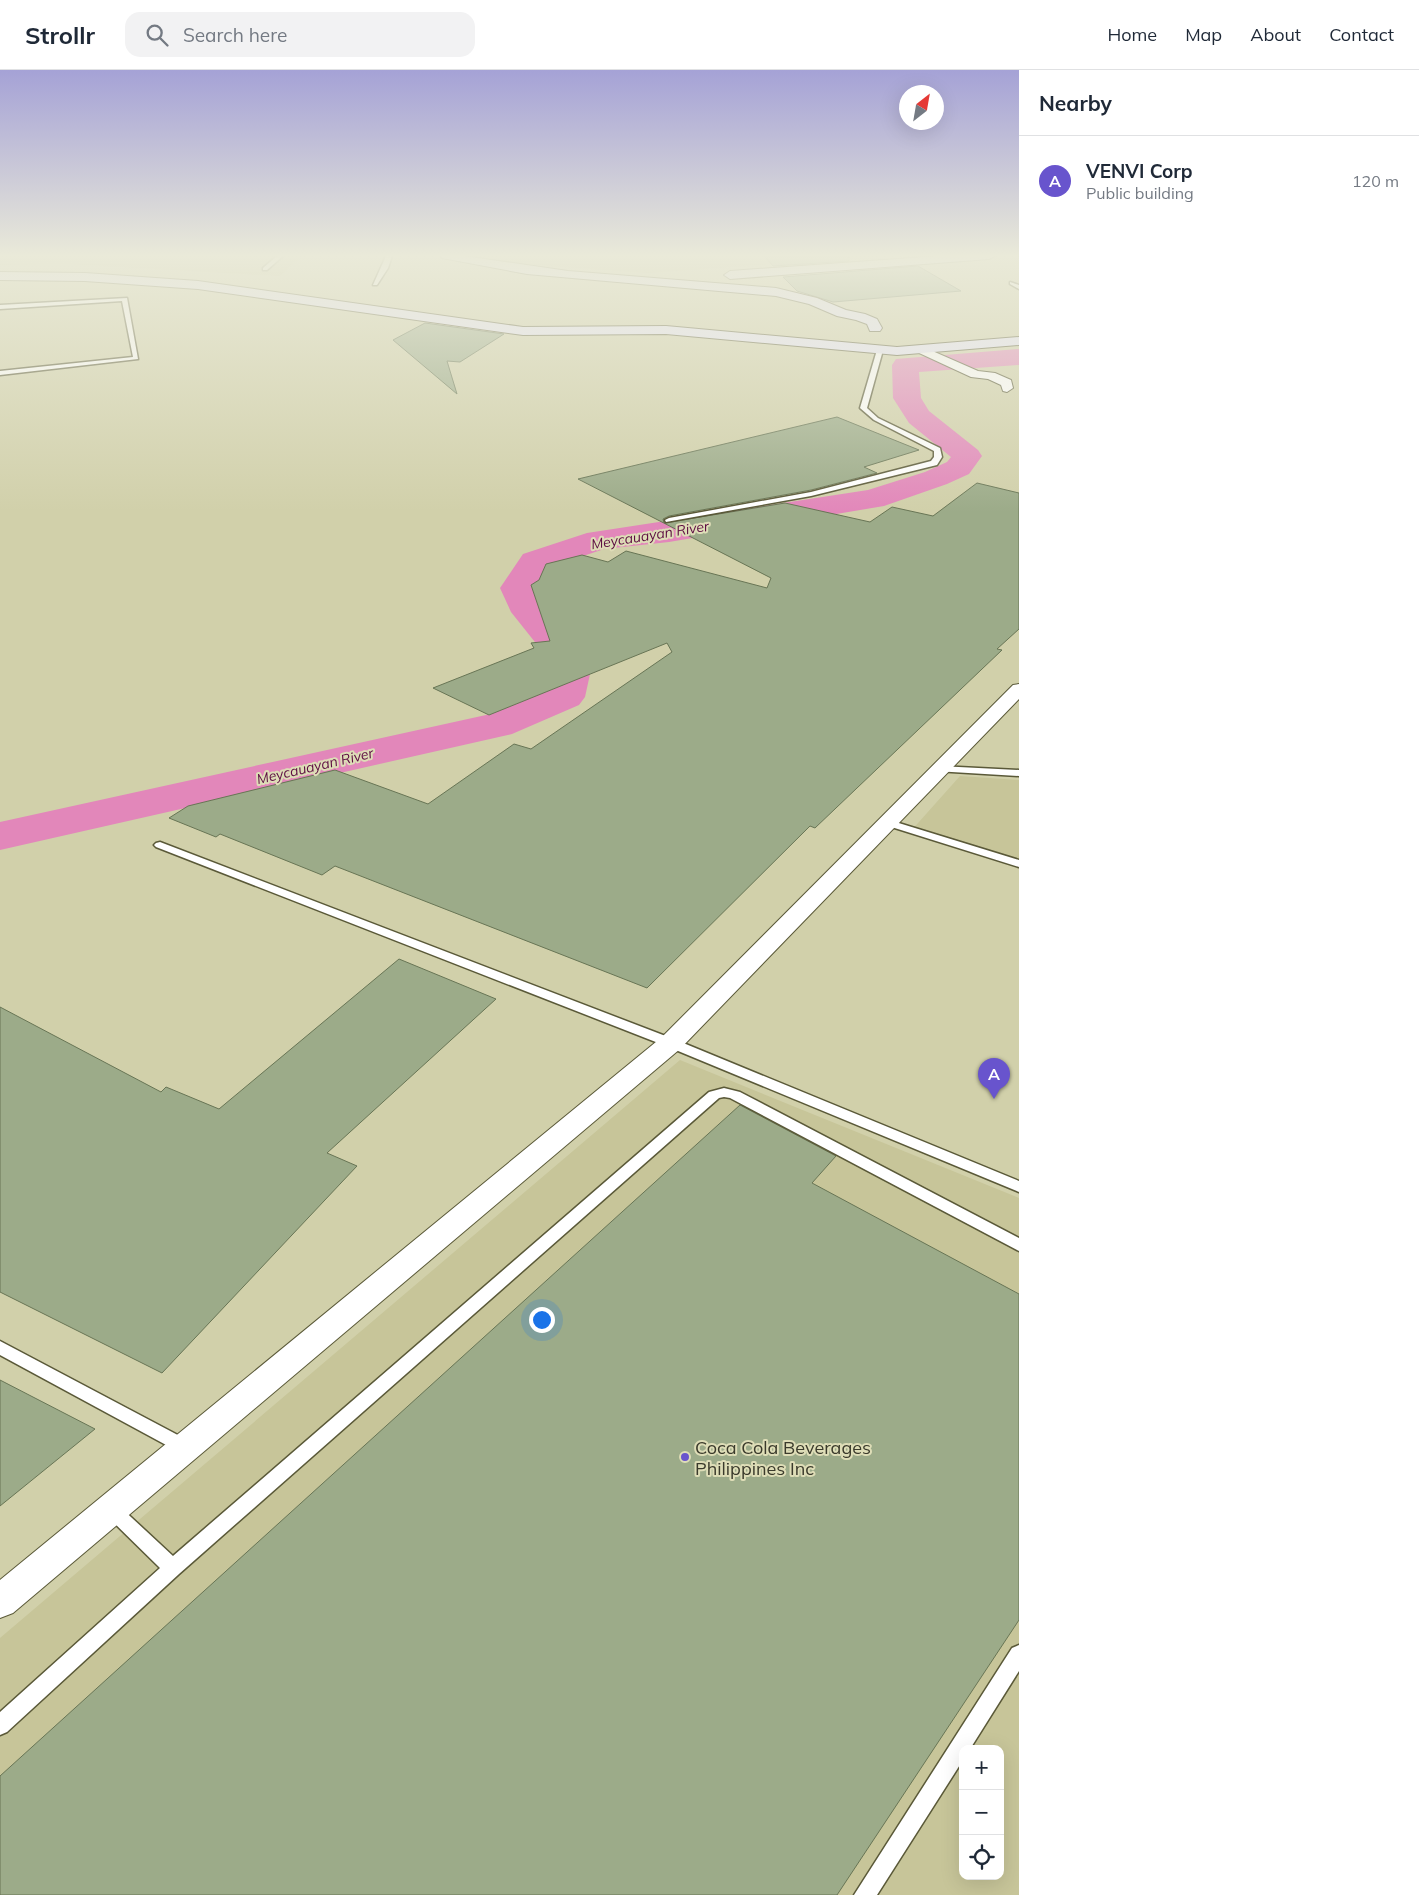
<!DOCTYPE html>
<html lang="en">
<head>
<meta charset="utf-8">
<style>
	:root { --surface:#fff; --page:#f2f2f3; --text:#1f2937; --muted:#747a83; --line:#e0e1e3; --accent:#6854cd }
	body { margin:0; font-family:Mulish,sans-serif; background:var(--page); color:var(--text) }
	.controls { position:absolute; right:15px; bottom:15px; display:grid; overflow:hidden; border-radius:10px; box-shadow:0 5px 20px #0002 }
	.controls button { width:45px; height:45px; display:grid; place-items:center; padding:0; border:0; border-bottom:1px solid var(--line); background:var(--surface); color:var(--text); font:25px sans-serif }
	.compass { position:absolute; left:899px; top:15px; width:45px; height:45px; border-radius:50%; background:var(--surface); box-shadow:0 5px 20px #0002; rotate:31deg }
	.you { position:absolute; left:541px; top:1249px; width:18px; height:18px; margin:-12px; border:4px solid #fff; border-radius:50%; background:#1a73e8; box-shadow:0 0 0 8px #1a73e833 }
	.badge { display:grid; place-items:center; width:32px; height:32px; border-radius:50%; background:var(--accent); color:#fff; font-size:16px; font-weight:700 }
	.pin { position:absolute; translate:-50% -41px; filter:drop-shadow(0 1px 2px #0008) }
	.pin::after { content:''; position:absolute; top:26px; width:18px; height:15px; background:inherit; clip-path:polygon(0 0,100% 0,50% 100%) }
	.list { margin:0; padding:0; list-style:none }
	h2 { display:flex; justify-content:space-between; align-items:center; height:65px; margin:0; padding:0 20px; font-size:21px }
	h2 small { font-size:16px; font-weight:400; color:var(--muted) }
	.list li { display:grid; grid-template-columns:32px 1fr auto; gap:15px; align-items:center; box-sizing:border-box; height:90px; padding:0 20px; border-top:1px solid var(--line) }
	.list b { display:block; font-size:19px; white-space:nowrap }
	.list p { margin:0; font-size:16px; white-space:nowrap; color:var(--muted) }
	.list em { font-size:16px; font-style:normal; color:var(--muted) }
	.icon { flex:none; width:28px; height:28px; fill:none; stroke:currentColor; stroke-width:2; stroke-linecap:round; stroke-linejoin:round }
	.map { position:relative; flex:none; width:1019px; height:1825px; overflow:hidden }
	header { display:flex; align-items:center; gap:30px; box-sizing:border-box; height:70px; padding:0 25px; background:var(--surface); border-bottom:1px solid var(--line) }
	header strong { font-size:24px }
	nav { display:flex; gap:28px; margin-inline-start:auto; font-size:18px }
	.search { width:350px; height:45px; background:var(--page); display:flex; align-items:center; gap:12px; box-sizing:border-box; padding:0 18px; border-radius:15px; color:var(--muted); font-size:19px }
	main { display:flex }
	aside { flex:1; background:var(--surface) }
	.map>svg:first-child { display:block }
	.built { fill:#c7c599; fill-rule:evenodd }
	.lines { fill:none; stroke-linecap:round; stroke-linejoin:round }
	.river { fill:#e287ba; fill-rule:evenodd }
	.building { fill:#9cab89; stroke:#687555 }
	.lane-casing { stroke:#5a5938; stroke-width:3 }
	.street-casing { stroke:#5a5938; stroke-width:2 }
	.secondary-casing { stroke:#5a5938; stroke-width:2 }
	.lane { fill:#fff; fill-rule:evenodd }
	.street { fill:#fff; fill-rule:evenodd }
	.secondary { fill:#e6e5fa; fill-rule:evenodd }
	.poi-dot { fill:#6854cd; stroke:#deddb7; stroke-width:2 }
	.labels { text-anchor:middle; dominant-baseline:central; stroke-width:4; stroke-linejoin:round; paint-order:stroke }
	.far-water-label { font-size:14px; font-style:italic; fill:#5c0b41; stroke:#deddb7 }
	.near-poi-label { font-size:18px; fill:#3a3a2b; stroke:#deddb7; text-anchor:start }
</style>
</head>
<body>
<header>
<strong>Strollr</strong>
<div class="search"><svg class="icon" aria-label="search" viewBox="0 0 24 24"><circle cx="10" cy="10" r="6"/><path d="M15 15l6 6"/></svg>Search here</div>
<nav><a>Home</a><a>Map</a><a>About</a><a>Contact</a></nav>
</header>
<main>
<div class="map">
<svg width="1019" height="1825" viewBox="0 0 1019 1825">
	<rect width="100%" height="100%" fill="#d1d0aa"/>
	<path class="built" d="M 0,186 L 302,186 L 280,206 L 67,194 L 0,195 Z
		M 475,186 L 886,186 L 648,203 L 503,193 Z
		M 960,706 L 1019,710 L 1019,797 L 910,762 Z
		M 680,990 L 1019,1128 L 1019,1825 L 0,1825 L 0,1568 ZM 963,1679 L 1000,1679 L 1000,1806 L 963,1806 Z"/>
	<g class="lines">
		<path class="river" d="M 1019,279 L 1019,295 L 919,302 L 921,328 L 929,341 L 978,380 L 982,386 L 969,404 L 947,414 L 884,436 L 669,472 L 604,479 L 548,498 L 536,518 L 545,539 L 592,595 L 585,627 L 579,635 L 512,664 L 0,780 L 0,752 L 486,645 L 547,620 L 554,596 L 511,542 L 500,518 L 523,484 L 587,463 L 868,420 L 925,402 L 947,392 L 951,387 L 909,353 L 893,328 L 892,295 L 896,289 Z"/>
	</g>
	<path class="building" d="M 764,186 L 849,186 L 849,191 L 773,196 Z
		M 918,196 L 961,221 L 833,232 L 797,221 L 783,207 Z
		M 425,253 L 504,264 L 460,292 L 447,291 L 457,324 L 393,270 Z
		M 837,347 L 919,380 L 864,397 L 877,403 L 811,420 L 669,446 L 663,449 L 664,453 L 785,433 L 870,452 L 892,437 L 933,446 L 977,413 L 1019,423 L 1019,559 L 997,579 L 1002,580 L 815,758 L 810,756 L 647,918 L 335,796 L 322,805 L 220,764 L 216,767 L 169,748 L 188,736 L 335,700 L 428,734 L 514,674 L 531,679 L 672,582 L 667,573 L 489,645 L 433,618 L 534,578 L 531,573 L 550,571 L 531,515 L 539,510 L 546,494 L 582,485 L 608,492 L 626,481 L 767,518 L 771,508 L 578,409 Z
		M 399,889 L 496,929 L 327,1083 L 357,1096 L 162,1303 L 0,1222 L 0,937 L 161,1022 L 166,1017 L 219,1039 Z
		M 740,1035 L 836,1086 L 812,1113 L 1019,1224 L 1019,1550 L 837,1825 L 0,1825 L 0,1706 Z
		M 0,1310 L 95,1359 L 0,1436 Z"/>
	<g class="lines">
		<g class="lane-casing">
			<path id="lane" d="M 277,186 L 283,186 L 267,200 L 263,200 L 263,198 Z
				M 386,186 L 392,186 L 388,198 L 377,215 L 373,215 Z
				M 1010,212 L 1019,215 L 1019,219 L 1010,214 Z
				M 127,228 L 138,289 L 0,305 L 0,301 L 133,287 L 122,231 L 0,239 L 0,235 Z
				M 880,278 L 883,280 L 867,338 L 878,348 L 940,378 L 942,387 L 937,395 L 811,426 L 666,452 L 665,450 L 669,448 L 811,422 L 931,391 L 934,387 L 934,381 L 874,350 L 860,338 L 877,280 Z
				M 939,696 L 1019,700 L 1019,706 L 935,701 L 935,697 Z
				M 889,750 L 1019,790 L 1019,797 L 885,755 L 884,753 L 885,751 Z
				M 160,772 L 676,970 L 1019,1111 L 1019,1122 L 666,976 L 156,777 L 154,775 L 156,773 Z
				M 724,1018 L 740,1022 L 1019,1168 L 1019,1181 L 730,1028 L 724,1027 L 719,1028 L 179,1504 L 7,1662 L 0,1665 L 0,1642 L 160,1498 L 106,1445 L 103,1440 L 106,1435 L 112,1432 L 118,1435 L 173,1486 L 709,1022 Z
				M 0,1271 L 191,1372 L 194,1377 L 191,1382 L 185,1384 L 179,1382 L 0,1285 Z
				M 1019,1575 L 1019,1601 L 970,1679 L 963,1679 L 963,1690 L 877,1825 L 854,1825 L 1012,1578 Z"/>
		</g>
		<g class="street-casing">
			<path id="street" d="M 921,276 L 978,301 L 995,303 L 1011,310 L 1013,318 L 1007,322 L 1003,321 L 1001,315 L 988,309 L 971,307 L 917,282 L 917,278 Z
				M 1019,614 L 1019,629 L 680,979 L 13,1543 L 0,1548 L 0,1510 L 662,967 L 1013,615 Z"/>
		</g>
		<g class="secondary-casing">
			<path id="secondary" d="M 440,186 L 464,186 L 568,201 L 776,218 L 817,228 L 846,240 L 865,244 L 877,249 L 882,258 L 880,261 L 870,261 L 867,254 L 856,250 L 837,246 L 809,234 L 776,226 L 527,204 L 442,188 Z
				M 939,186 L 995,186 L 989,189 L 730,209 L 724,205 L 730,201 Z
				M 0,202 L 85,203 L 198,211 L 523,257 L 666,256 L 897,277 L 1019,267 L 1019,275 L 897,285 L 666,264 L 523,265 L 198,219 L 85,211 L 0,210 Z"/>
		</g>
		<use href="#lane" class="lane"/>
		<use href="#street" class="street"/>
		<use href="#secondary" class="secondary"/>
	</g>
	<linearGradient id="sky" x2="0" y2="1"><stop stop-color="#a5a2d6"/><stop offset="0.42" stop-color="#eaead9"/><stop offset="1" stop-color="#eaead9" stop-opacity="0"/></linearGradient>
	<rect width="1019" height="442" fill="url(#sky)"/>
	<circle class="poi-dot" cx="685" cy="1387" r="5"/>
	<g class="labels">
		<g class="far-water-label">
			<text transform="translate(650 465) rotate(-9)">Meycauayan River</text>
			<text transform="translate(315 696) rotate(-13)">Meycauayan River</text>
		</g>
		<g class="near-poi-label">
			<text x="695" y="1377">Coca Cola Beverages<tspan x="695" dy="21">Philippines Inc</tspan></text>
		</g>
	</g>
</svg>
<div class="controls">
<button>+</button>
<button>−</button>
<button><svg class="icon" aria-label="locate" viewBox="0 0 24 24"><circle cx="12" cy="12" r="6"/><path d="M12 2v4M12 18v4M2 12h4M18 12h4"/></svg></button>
</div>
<svg class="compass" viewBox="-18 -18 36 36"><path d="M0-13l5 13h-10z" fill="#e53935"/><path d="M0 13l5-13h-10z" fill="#747a83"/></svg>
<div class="you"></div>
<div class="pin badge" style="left:994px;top:1029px">A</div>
</div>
<aside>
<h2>Nearby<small></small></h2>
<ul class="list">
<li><span class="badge">A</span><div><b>VENVI Corp</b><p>Public building</p></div><em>120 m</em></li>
</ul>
</aside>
</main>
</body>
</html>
